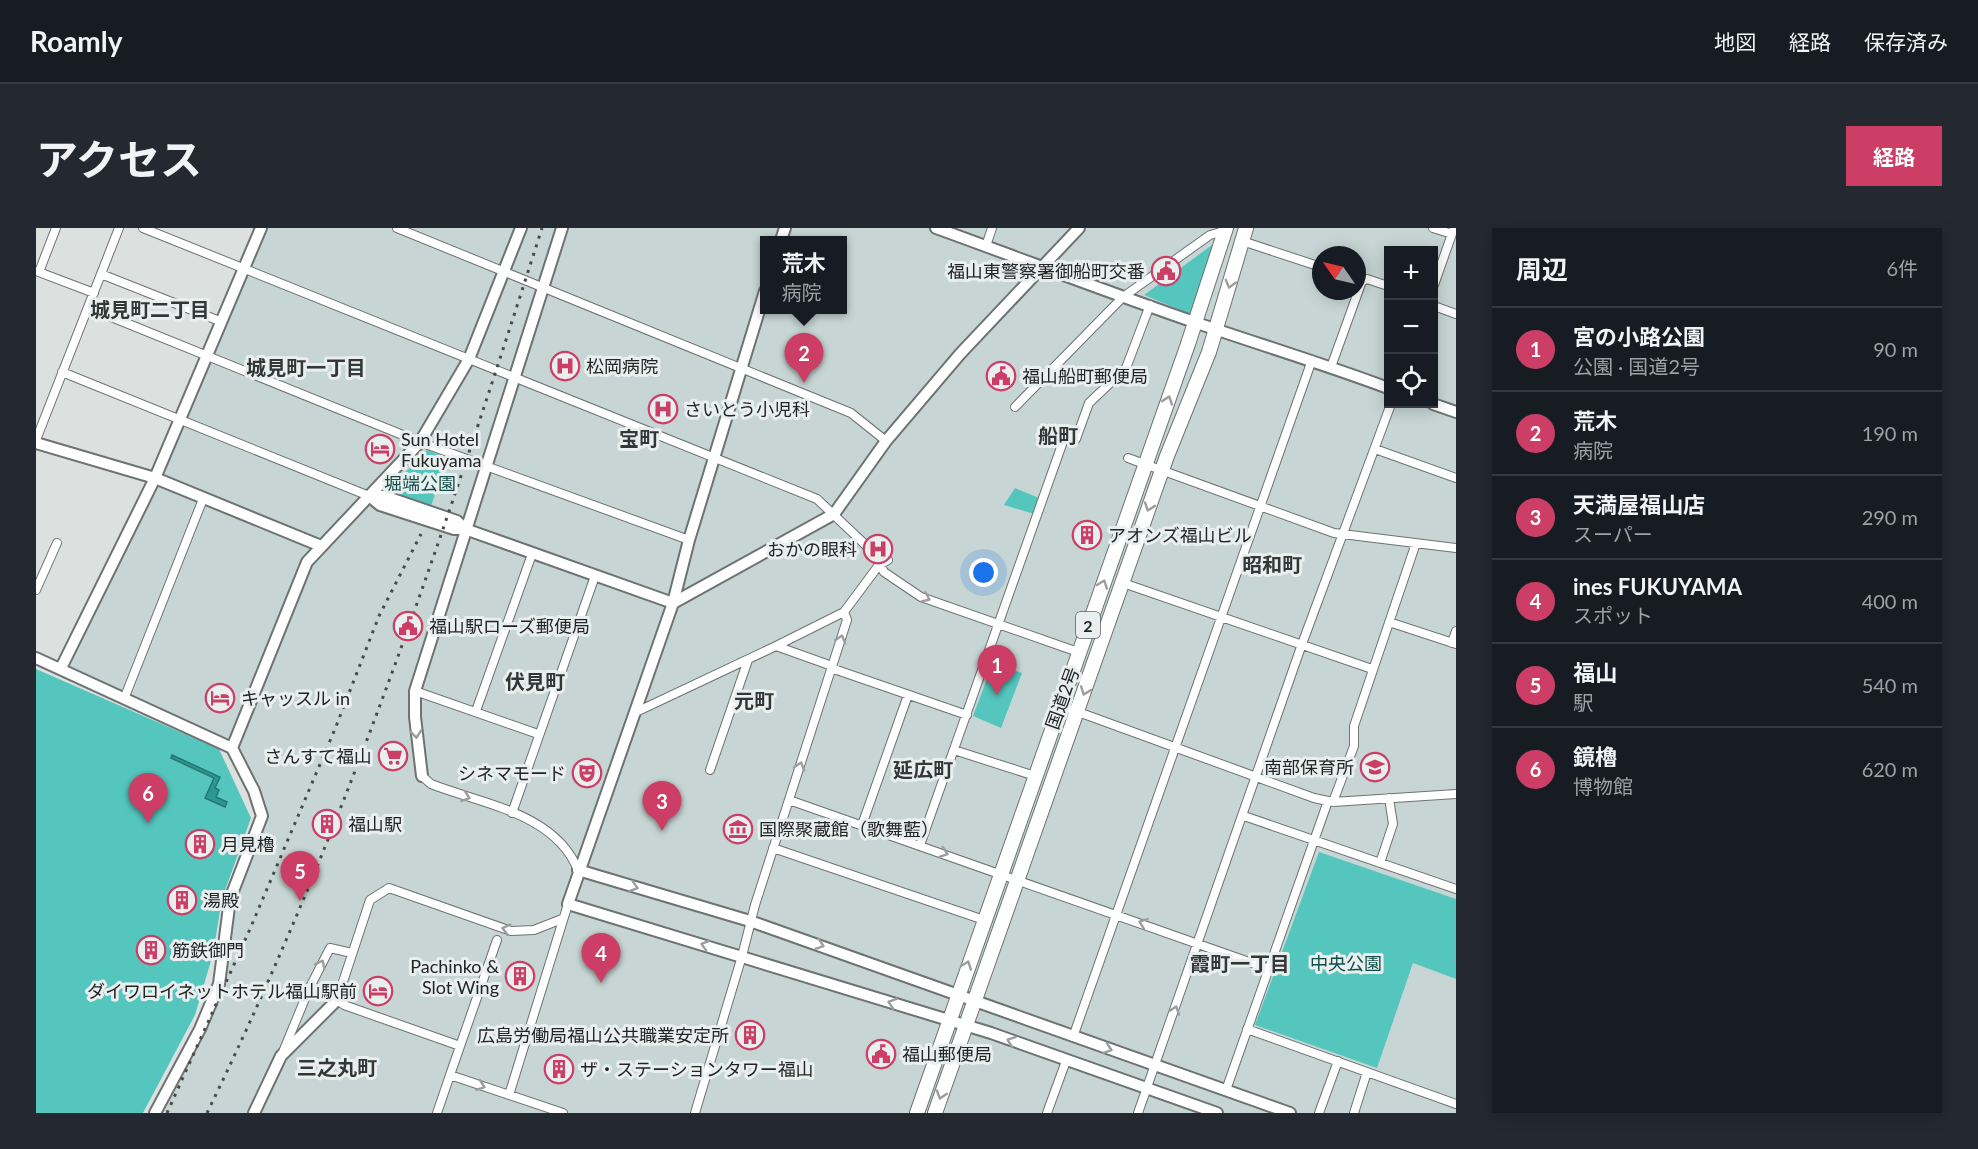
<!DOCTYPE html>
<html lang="ja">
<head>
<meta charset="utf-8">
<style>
	:root { --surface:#171b24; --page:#242831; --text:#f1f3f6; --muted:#9ea1a6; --line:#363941; --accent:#cc3e65 }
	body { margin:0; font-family:Lato,"Noto Sans JP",sans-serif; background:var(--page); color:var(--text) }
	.controls { position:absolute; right:18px; top:18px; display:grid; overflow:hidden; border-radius:0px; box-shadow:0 3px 15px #0003 }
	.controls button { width:54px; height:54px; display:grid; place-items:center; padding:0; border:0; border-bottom:2px solid var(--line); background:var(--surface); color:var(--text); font:30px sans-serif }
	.compass { position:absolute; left:1276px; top:18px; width:54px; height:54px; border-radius:50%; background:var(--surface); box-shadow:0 3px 15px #0003; rotate:304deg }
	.you { position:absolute; left:948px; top:345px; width:21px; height:21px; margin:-15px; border:4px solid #fff; border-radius:50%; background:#1a73e8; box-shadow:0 0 0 9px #1a73e833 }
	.badge { display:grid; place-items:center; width:39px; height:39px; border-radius:50%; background:var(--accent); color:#fff; font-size:20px; font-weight:700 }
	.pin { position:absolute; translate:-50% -50px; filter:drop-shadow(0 2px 3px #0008) }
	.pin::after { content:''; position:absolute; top:32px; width:21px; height:18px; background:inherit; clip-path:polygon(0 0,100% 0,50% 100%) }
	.popup { position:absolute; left:724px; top:8px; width:87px; height:78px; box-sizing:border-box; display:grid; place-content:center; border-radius:0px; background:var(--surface); filter:drop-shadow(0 2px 4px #0005); font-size:20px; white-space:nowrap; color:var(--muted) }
	.popup b { font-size:22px; color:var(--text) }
	.popup::after { content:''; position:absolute; left:50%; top:100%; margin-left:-12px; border:12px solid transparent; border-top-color:var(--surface) }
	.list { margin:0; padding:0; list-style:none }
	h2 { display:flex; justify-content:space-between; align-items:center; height:78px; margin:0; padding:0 24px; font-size:26px }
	h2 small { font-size:20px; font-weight:400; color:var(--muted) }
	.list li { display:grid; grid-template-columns:39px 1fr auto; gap:18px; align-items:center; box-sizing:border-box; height:84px; padding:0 24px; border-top:2px solid var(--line) }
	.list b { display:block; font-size:22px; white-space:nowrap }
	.list p { margin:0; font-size:20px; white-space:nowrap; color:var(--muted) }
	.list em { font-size:20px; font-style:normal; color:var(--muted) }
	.icon { flex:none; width:33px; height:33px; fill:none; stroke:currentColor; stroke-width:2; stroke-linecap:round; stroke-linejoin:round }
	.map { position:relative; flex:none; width:1420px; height:885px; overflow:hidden; border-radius:0px }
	header { display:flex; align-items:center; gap:36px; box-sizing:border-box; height:84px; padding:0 30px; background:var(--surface); border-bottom:2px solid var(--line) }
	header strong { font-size:28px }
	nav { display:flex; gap:33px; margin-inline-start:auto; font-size:21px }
	.intro { display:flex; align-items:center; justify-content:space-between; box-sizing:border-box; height:144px; padding:0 36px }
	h1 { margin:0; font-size:42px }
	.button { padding:15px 27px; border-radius:0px; background:var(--accent); color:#fff; font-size:21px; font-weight:700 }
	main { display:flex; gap:36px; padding:0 36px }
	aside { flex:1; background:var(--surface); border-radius:0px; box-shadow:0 3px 15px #0003 }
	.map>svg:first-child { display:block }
	.built { fill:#c7d6d4; fill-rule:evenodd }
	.green { fill:#55c6be }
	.water { fill:#2b9891; stroke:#297671; stroke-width:1.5 }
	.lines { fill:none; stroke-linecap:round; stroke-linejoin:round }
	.street-casing { stroke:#6e7272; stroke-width:10 }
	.secondary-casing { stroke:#6e7272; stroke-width:14 }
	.highway-casing { stroke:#6e7272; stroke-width:16 }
	.street { stroke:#fff; stroke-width:8 }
	.secondary { stroke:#fff; stroke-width:10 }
	.highway { stroke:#fff; stroke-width:14 }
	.rail { stroke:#484b4b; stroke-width:3; stroke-dasharray:3 6; stroke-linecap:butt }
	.oneway { stroke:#9c9d9d }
	.labels { text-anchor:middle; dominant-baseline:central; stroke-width:6; stroke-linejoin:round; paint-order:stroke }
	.shield { fill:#e9eeee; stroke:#5e6161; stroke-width:1.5 }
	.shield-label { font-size:16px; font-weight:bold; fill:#232525 }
	.poi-label { font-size:18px; fill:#232525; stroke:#e9eeee; text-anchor:start }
	.park-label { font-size:18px; fill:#104d49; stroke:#e9eeee }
	.street-label { font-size:18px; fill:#232525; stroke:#e9eeee }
	.neighbourhood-label { font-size:20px; font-weight:bold; fill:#333736; stroke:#e9eeee }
</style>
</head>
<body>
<header>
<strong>Roamly</strong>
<nav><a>地図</a><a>経路</a><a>保存済み</a></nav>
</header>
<div class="intro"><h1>アクセス</h1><a class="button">経路</a></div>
<main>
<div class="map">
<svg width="1420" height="885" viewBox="0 0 1420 885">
	<rect width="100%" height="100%" fill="#dce1e0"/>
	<path class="built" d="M 226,0 L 1420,0 L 1420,885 L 125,885 L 178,771 L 192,677 L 225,589 L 198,518 L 25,440 L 119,250 ZM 729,12 L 807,12 L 807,82 L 729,82 ZM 1352,22 L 1398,22 L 1398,176 L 1352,176 ZM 1285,27 L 1321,27 L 1321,63 L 1285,63 Z"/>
	<path class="green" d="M 1180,14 L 1154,86 L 1108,67 Z
		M 391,222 L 412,231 L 395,278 L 362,267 L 359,255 Z
		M 979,260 L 1003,270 L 998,286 L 968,277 Z
		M 957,435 L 986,445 L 965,500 L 937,488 Z
		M 0,441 L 183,521 L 215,590 L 186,671 L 177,726 L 159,787 L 107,885 L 0,885 Z
		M 1283,624 L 1420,671 L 1420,751 L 1377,735 L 1341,840 L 1219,797 Z"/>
	<path class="water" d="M 136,527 L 184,549 L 179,560 L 183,562 L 180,569 L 191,574 L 189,579 L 169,570 L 178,550 L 135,530 Z"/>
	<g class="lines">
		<g class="street-casing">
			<path id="street" d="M 107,0 L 781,271 L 837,324 L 848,344 L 885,369 L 1042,424
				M 361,0 L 815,185 L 850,213
				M 1397,0 L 1416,6
				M 1206,13 L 1285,39
				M 950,18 L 956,0
				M 0,43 L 58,65
				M 3,44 L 20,0
				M 65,46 L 186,94
				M 1398,57 L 1418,0
				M 1398,78 L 1420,86
				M 53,80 L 384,214 L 653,312
				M 1295,139 L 1326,53 L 1331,51 L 1352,58
				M 26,144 L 333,268
				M 979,179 L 1087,69 L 1174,7 L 1189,3
				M 1040,211 L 1053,175 L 1090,140 L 1114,77
				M 0,212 L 83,0
				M 1339,221 L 1420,250
				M 1092,230 L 1298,305 L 1420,320
				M 1087,355 L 1336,441
				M 0,362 L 21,315
				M 1353,394 L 1420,416
				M 1416,415 L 1420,403
				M 740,418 L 808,384 L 843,337 L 852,332
				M 795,440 L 931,487
				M 379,463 L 502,506
				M 88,471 L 167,271
				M 1023,477 L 1278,570 L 1297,574 L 1420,566
				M 440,483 L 496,326
				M 598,485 L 740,418 L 796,438
				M 918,522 L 999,548
				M 674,542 L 712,432
				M 386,548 L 395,556 C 446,576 519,585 542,642
				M 753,572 L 1233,741
				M 1297,574 L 1318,518 L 1318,498 L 1380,315
				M 476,585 L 559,348
				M 1208,588 L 1420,661
				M 826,597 L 872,467
				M 884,617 L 1029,208
				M 737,620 L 948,692
				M 1344,635 L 1357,596 L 1353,570
				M 1211,801 L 1420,876
				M 1037,809 L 1276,132
				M 424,818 L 308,777 L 301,772 L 334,672 L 353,660 L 475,703 L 498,702 L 526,691
				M 247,824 L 273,761 L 294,720 L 316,725
				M 414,847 L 461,712
				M 1190,862 L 1292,573
				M 473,867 L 532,676
				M 401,885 L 414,847 L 527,885
				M 659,885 L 706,728 L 719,677 L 811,392 L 808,384
				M 1011,885 L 1030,833
				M 1102,885 L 1266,416 L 1355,176
				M 1283,885 L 1302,833
				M 1318,885 L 1331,844"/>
		</g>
		<g class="secondary-casing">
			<path id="secondary" d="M 900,0 C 986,31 1071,64 1158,94 C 1222,116 1288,136 1352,160
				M 745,12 L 749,0
				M 729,63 L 653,312 L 637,375 L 532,676 L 955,805 L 1181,885
				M 1397,176 L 1420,184
				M 0,215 L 119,250 L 285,318
				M 333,268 L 344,277 L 418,301 L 429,301 L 637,375 L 798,286 L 850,213 L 924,126 L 1043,0
				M 333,268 L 348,268 L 421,293 L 429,301
				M 0,430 L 196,520
				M 25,440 L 119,250 L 225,0
				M 386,548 L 379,489 L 379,463 L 526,0
				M 542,642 L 714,693 L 1254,885
				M 119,885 L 164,801 L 183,756 L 194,671 L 226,588 L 218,563 L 196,520 L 271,334 L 384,214 L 433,131 L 485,0
				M 218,885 L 245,828 L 301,772"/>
		</g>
		<g class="highway-casing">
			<path id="highway" d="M 881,885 L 1152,116 L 1190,0
				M 899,885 L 1131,228 L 1173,124 L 1210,0"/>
		</g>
		<use href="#street" class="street"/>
		<use href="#secondary" class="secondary"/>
		<use href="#highway" class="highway"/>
		<path class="rail" d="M 131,885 L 214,701 L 299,501 L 343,388 L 385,306
			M 171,885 C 310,600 410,301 506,0"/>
	</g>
	<defs><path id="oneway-chevron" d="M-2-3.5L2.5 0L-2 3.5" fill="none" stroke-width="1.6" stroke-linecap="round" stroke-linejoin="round" transform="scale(1.5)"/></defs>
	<g class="oneway">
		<use href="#oneway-chevron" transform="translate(1194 56) rotate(105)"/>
		<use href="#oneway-chevron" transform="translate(1132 172) rotate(-71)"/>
		<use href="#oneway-chevron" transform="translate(1113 279) rotate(109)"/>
		<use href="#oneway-chevron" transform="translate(1067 356) rotate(-70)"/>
		<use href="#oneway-chevron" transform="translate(890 370) rotate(23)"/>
		<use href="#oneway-chevron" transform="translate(805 411) rotate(-73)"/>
		<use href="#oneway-chevron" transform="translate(1049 463) rotate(110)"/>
		<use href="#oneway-chevron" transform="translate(380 506) rotate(85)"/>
		<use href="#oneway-chevron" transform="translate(764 538) rotate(-72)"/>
		<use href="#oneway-chevron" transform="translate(430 569) rotate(19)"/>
		<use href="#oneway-chevron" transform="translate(908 625) rotate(19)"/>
		<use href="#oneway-chevron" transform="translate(598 659) rotate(17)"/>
		<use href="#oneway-chevron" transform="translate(1107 695) rotate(-160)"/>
		<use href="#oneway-chevron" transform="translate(470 701) rotate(-165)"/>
		<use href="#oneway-chevron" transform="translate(669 717) rotate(-163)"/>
		<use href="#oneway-chevron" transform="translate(784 717) rotate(19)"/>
		<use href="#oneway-chevron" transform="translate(285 736) rotate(-63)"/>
		<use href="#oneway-chevron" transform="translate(931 737) rotate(-70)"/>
		<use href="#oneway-chevron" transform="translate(856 775) rotate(-163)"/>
		<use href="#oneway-chevron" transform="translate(1139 782) rotate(-71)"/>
		<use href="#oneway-chevron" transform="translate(975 813) rotate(-160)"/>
		<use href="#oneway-chevron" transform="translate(1072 821) rotate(19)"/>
		<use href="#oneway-chevron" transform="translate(445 858) rotate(19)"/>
		<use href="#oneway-chevron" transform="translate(905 867) rotate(108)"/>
	</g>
	<defs>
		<g id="civic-ring" transform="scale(1.5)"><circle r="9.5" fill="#e9eeee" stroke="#cc3e65" stroke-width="1.5"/><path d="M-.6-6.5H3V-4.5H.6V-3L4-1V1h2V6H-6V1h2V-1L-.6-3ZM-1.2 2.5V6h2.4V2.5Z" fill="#cc3e65"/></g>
		<g id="hospital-ring" transform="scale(1.5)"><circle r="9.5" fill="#e9eeee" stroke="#cc3e65" stroke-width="1.5"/><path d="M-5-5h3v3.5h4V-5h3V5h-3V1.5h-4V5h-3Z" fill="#cc3e65"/></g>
		<g id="hotel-ring" transform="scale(1.5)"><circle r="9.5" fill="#e9eeee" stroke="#cc3e65" stroke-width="1.5"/><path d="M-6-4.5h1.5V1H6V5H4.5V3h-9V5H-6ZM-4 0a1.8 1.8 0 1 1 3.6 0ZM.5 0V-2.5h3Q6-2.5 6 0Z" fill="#cc3e65"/></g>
		<g id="building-ring" transform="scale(1.5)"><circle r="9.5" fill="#e9eeee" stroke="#cc3e65" stroke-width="1.5"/><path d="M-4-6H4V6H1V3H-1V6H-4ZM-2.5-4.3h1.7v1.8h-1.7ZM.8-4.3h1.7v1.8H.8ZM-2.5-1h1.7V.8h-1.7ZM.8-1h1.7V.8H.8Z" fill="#cc3e65"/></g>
		<g id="supermarket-ring" transform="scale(1.5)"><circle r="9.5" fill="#e9eeee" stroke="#cc3e65" stroke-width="1.5"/><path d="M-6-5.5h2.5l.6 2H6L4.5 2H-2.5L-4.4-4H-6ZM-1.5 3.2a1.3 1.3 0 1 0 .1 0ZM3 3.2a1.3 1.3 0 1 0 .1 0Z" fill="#cc3e65"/></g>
		<g id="school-ring" transform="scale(1.5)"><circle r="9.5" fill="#e9eeee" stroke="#cc3e65" stroke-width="1.5"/><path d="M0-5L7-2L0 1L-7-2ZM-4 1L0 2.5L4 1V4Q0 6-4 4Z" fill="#cc3e65"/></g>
		<g id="theatre-ring" transform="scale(1.5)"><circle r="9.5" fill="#e9eeee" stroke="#cc3e65" stroke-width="1.5"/><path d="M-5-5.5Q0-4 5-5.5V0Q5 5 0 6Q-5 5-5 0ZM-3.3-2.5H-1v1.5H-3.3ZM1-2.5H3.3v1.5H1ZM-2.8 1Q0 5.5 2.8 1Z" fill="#cc3e65"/></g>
		<g id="museum-ring" transform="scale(1.5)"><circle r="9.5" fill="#e9eeee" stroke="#cc3e65" stroke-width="1.5"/><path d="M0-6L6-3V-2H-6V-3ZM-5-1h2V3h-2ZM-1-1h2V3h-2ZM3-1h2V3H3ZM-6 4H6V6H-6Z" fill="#cc3e65"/></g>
	</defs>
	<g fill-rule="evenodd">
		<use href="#civic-ring" x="1130" y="43"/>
		<use href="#hospital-ring" x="529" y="138"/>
		<use href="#civic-ring" x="965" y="148"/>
		<use href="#hospital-ring" x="627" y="181"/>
		<use href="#hotel-ring" x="344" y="221"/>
		<use href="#building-ring" x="1051" y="307"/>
		<use href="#hospital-ring" x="842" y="321"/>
		<use href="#civic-ring" x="372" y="398"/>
		<use href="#hotel-ring" x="184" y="470"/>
		<use href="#supermarket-ring" x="357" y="528"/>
		<use href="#school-ring" x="1339" y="539"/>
		<use href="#theatre-ring" x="551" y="545"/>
		<use href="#building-ring" x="291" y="596"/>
		<use href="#museum-ring" x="702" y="601"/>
		<use href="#building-ring" x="164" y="616"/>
		<use href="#building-ring" x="146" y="672"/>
		<use href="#building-ring" x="115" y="722"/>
		<use href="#building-ring" x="484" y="748"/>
		<use href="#hotel-ring" x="342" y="763"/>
		<use href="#building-ring" x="714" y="807"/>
		<use href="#civic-ring" x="845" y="826"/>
		<use href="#building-ring" x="523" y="841"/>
	</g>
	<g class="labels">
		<rect class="shield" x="1040" y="384" width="24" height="26" rx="4.5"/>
		<g class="shield-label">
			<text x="1052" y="397">2</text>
		</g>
		<g class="poi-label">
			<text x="1109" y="43" text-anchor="end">福山東警察署御船町交番</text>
			<text x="550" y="138">松岡病院</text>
			<text x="986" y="148">福山船町郵便局</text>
			<text x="648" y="181">さいとう小児科</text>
			<text x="365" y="211">Sun Hotel<tspan x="365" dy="21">Fukuyama</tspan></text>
			<text x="1072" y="307">アオンズ福山ビル</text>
			<text x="821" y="321" text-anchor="end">おかの眼科</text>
			<text x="393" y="398">福山駅ローズ郵便局</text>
			<text x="205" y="470">キャッスル in</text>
			<text x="336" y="528" text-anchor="end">さんすて福山</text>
			<text x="1318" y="539" text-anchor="end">南部保育所</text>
			<text x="530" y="545" text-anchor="end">シネマモード</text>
			<text x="312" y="596">福山駅</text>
			<text x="723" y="601">国際聚蔵館（歌舞藍）</text>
			<text x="185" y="616">月見櫓</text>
			<text x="167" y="672">湯殿</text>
			<text x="136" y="722">筋鉄御門</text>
			<text x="463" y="738" text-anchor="end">Pachinko &amp;<tspan x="463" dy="21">Slot Wing</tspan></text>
			<text x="321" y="763" text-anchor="end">ダイワロイネットホテル福山駅前</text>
			<text x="693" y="807" text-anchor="end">広島労働局福山公共職業安定所</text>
			<text x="866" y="826">福山郵便局</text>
			<text x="544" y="841">ザ・ステーションタワー福山</text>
		</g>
		<g class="park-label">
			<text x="384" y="255">堀端公園</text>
			<text x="1310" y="735">中央公園</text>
		</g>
		<g class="street-label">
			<text transform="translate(1026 470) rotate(-70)">国道2号</text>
		</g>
		<g class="neighbourhood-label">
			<text x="114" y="81">城見町二丁目</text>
			<text x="270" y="139">城見町一丁目</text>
			<text x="1022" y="207">船町</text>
			<text x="603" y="210">宝町</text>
			<text x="1236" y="336">昭和町</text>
			<text x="499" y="453">伏見町</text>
			<text x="718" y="472">元町</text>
			<text x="887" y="541">延広町</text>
			<text x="1204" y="735">霞町一丁目</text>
			<text x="301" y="839">三之丸町</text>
		</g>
	</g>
</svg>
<div class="controls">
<button>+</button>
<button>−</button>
<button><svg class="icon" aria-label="locate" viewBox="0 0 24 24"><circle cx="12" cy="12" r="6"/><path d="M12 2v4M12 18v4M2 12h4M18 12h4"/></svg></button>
</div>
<svg class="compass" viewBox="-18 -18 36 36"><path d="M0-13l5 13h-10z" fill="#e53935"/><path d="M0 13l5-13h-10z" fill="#9ea1a6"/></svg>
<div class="you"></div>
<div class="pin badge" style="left:961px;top:467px">1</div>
<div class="pin badge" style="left:768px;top:155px">2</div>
<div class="popup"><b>荒木</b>病院</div>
<div class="pin badge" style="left:626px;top:603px">3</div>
<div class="pin badge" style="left:565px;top:755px">4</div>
<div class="pin badge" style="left:264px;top:673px">5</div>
<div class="pin badge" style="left:112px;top:595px">6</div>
</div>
<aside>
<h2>周辺<small>6件</small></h2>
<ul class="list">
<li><span class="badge">1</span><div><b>宮の小路公園</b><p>公園 · 国道2号</p></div><em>90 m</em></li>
<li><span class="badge">2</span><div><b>荒木</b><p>病院</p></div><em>190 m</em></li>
<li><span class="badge">3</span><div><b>天満屋福山店</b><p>スーパー</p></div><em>290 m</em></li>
<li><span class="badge">4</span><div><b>ines FUKUYAMA</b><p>スポット</p></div><em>400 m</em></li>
<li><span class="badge">5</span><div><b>福山</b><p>駅</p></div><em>540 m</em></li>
<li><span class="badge">6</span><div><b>鏡櫓</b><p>博物館</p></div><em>620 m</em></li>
</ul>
</aside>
</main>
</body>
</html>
